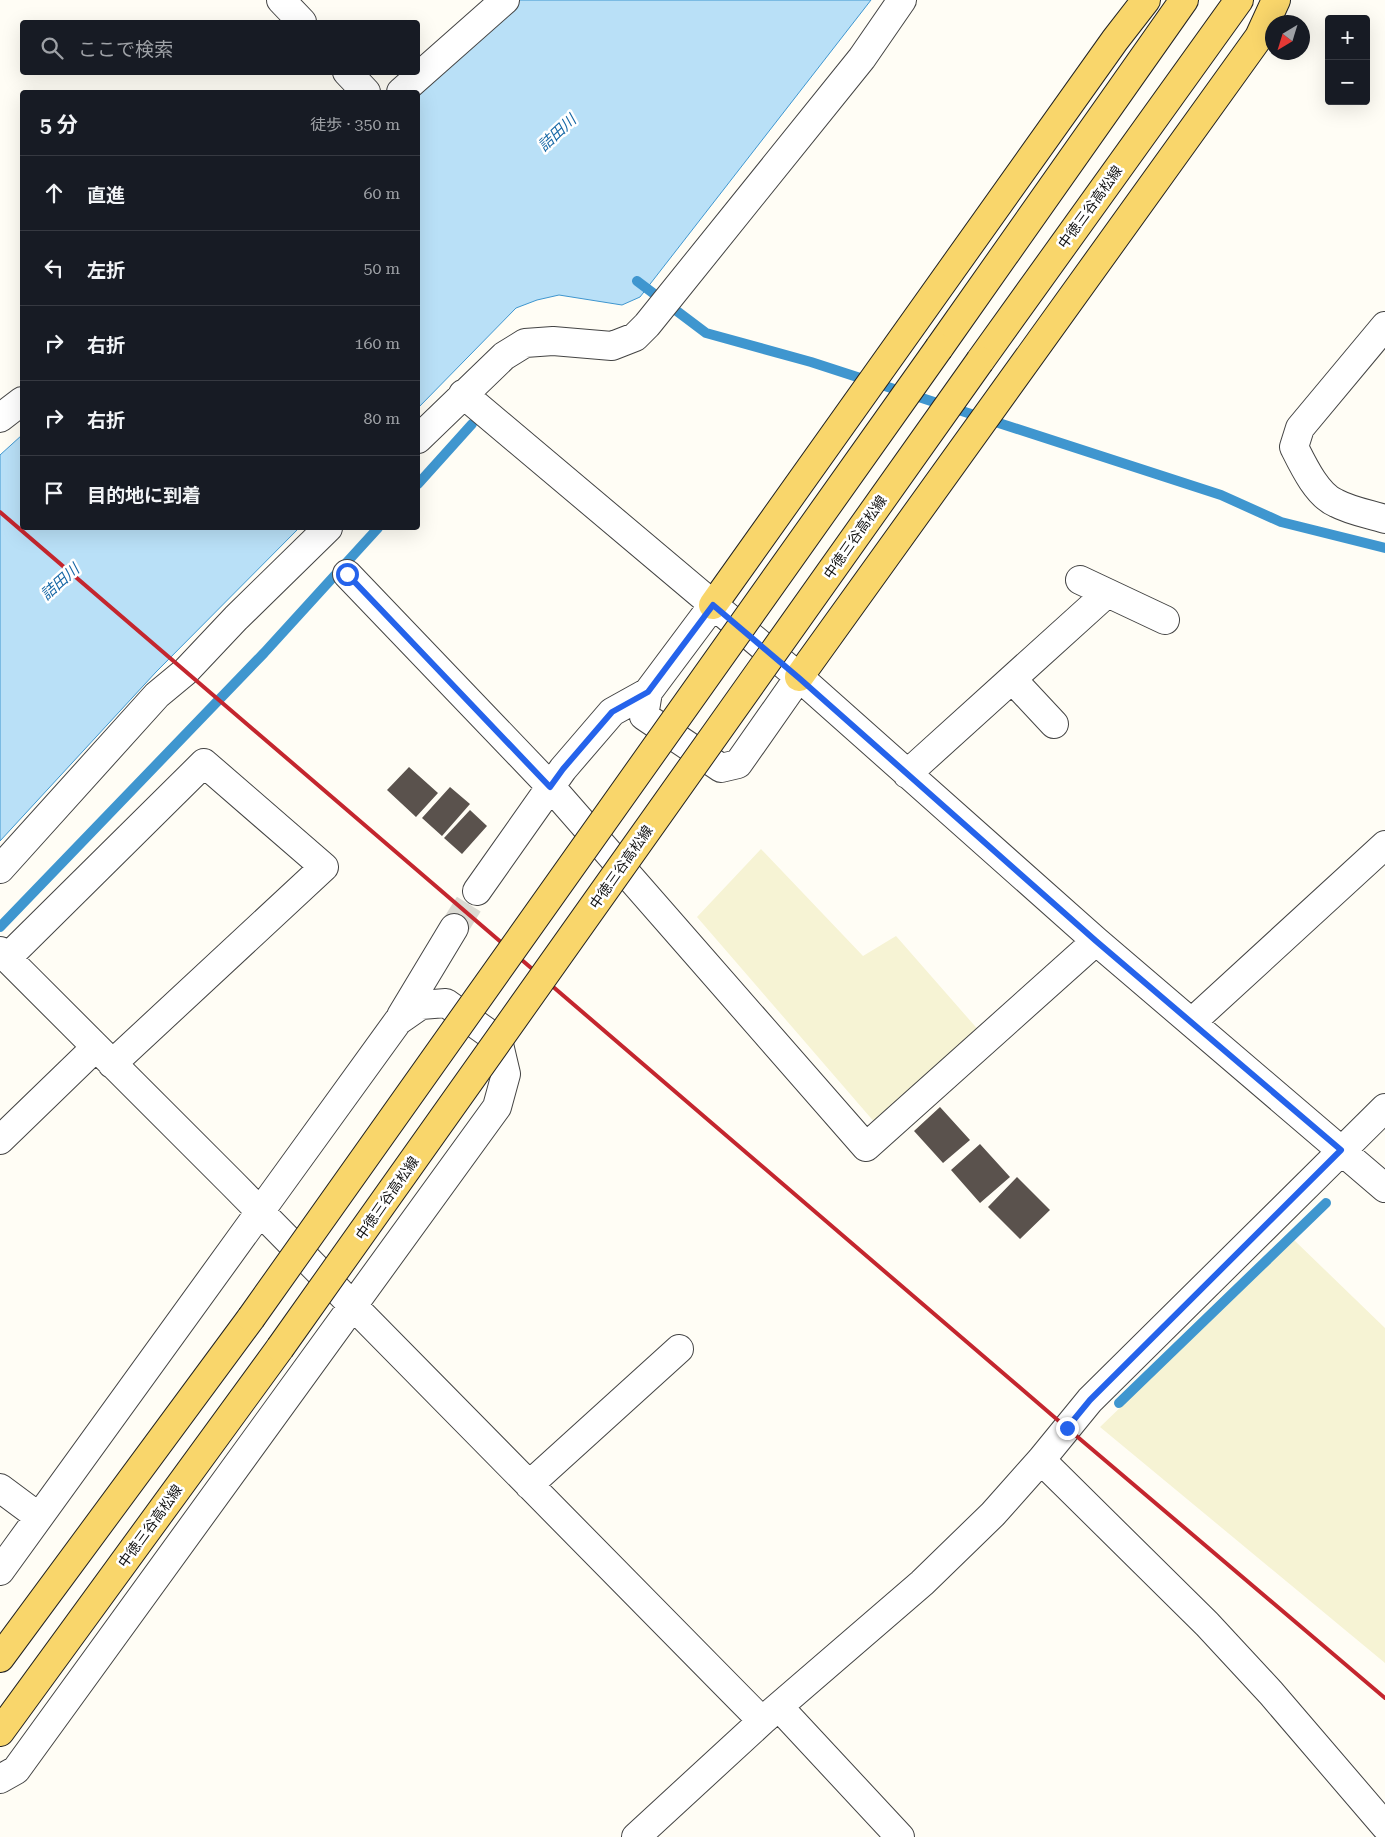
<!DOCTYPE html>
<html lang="ja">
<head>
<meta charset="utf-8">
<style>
	:root { --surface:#171b24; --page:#20242c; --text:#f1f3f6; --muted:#9ea1a6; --line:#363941 }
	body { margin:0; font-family:"Roboto Serif","Noto Sans JP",serif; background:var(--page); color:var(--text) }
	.controls { position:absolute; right:15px; top:15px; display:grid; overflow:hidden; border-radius:5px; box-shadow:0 5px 20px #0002 }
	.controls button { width:45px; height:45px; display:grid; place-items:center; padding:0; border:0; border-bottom:1px solid var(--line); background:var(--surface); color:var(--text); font:25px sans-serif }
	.compass { position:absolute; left:1265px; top:15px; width:45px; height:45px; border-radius:50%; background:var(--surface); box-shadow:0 5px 20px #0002; rotate:218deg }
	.stop { position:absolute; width:15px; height:15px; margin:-11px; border:4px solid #2563eb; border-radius:50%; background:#fff }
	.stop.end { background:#2563eb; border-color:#fff; box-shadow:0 1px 5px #0008 }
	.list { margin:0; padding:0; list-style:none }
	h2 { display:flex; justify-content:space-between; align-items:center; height:65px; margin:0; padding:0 20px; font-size:21px }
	h2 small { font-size:16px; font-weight:400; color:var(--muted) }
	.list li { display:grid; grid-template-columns:32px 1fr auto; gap:15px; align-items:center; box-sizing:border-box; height:75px; padding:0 20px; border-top:1px solid var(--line) }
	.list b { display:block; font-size:19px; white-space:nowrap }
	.list em { font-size:16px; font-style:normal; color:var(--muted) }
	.icon { flex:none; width:28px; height:28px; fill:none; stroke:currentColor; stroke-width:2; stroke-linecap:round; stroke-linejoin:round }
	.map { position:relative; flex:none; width:1385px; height:1837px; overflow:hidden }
	.search { position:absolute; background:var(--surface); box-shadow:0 5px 20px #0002; left:20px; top:20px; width:400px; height:55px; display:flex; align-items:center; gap:12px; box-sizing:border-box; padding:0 18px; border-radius:5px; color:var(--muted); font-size:19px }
	.panel { position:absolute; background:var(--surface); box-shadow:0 5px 20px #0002; left:20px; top:90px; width:400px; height:440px; border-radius:5px }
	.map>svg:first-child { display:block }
	.farmland { fill:#f6f3d4 }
	.water { fill:#b9e0f7; stroke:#3f96cf }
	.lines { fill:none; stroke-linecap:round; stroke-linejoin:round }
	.stream { stroke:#3f96cf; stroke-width:10 }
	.building { fill:#5a524d }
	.minor-tunnel { stroke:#dbdad3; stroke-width:28; stroke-dasharray:28 14; stroke-linecap:butt }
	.minor-casing { stroke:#444; stroke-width:30 }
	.major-casing { stroke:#222; stroke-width:30 }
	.minor { stroke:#fff; stroke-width:28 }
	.major { stroke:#f9d66b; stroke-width:28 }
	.rail { stroke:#c4262e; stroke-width:4 }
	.major-bridge-casing { stroke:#222; stroke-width:30; stroke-linecap:butt }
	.major-bridge { stroke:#f9d66b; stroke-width:28 }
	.route { stroke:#2563eb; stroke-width:6 }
	.labels { text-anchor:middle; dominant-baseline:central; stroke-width:5; stroke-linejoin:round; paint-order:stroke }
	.street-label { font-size:14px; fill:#111; stroke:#fff }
	.water-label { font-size:15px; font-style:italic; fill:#1768a6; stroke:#fff }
</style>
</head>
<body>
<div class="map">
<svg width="1385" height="1837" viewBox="0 0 1385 1837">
	<rect width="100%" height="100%" fill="#fffdf5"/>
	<path class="farmland" d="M 761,849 L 863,956 L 896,936 L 981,1033 L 876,1124 L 697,917 Z
		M 1294,1240 L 1385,1328 L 1385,1663 L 1100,1427 Z"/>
	<path class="water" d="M 519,0 L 871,0 L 640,297 L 622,305 L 559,295 L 537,300 L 516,308 L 418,408 L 418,92 Z
		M 22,435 L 22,528 L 299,528 L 156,672 L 0,841 L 0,455 Z"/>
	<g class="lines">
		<path class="stream" d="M 637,281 L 706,333 L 811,362 L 1221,495 L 1281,522 L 1385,548
			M 418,484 L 472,424
			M 0,927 L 264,653 L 378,528
			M 1119,1403 L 1326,1203"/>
	</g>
	<path class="building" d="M 409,767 L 438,793 L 416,817 L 387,790 Z
		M 450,787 L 470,804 L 442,836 L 422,818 Z
		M 470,810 L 487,826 L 462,854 L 444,838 Z
		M 940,1107 L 970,1140 L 943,1163 L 914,1131 Z
		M 980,1144 L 1010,1177 L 980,1203 L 951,1170 Z
		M 1017,1177 L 1050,1210 L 1020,1239 L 988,1207 Z"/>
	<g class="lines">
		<path class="minor-tunnel" d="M 454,928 L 477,891"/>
		<g class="minor-casing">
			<path id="minor" d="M 281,0 L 302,22
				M 347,72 L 366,92
				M 401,92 L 505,0
				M 1385,326 L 1300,428 L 1294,447 C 1303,465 1317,495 1336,503 C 1351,511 1369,514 1385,519
				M 463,394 L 799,677 L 1096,941 L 1385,1188
				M 0,418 L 22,401
				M 418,439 L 504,356 L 525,343 L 553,341 L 612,346 L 635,337 L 647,325 L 862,58 L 902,0
				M 347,574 L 551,787 L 866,1147 L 1096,941
				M 1080,580 L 1165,620
				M 713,605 L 648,692 L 644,716 L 721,768 L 738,764 L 799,677
				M 1012,679 L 1054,724
				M 907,774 L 1106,594
				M 0,869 L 157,695 L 186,671 L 236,618 L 328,528
				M 477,891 L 563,769 L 612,712 L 648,692
				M 0,951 L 232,1183 L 762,1721
				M 7,958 L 204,763 L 324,867 L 112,1064
				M 401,1016 L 454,928
				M 1192,1022 L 1385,845
				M 0,1140 L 96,1047
				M 1041,1460 L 1207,1624 L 1271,1693 L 1385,1826
				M 529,1485 L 679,1349
				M 0,1488 L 39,1517
				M 0,1571 L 398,1021 L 421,1005 L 446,1003 L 498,1040 L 506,1074 L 497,1107 L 16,1770 L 0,1779
				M 779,1707 L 900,1837
				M 636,1837 L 762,1721 L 922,1583 L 993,1514 L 1041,1460 L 1090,1400 L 1385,1108"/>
		</g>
		<g class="major-casing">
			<path id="major" d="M 939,348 L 1184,0
				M 980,361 L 1239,0
				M 713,605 L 1115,40 L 1146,0
				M 799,677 L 1259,37 L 1276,0
				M 0,1658 L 251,1318
				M 0,1732 L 280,1348"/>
		</g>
		<use href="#minor" class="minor"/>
		<use href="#major" class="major"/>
		<path class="rail" d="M 0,512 L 1067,1428 L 1385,1698"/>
		<g class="major-bridge-casing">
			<path id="major-bridge" d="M 251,1318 L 939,348
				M 280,1348 L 980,361"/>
		</g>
		<use href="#major-bridge" class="major-bridge"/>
	</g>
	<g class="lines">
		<path class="route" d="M 347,574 L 550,787 L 563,769 L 612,712 L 648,692 L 713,605 L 799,678 L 1096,941 L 1341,1150 L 1090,1400 L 1067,1428"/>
	</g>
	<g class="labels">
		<g class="street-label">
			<text transform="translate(1090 207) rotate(-54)">中徳三谷高松線</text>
			<text transform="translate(855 537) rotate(-55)">中徳三谷高松線</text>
			<text transform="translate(621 867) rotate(-55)">中徳三谷高松線</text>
			<text transform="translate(387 1198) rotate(-55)">中徳三谷高松線</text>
			<text transform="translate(150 1526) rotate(-54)">中徳三谷高松線</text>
		</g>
		<g class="water-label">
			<text transform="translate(557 133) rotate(-43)">詰田川</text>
			<text transform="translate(60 582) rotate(-42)">詰田川</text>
		</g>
	</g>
</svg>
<div class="controls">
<button>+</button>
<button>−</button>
</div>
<svg class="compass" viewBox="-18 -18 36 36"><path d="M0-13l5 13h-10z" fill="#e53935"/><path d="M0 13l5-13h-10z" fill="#9ea1a6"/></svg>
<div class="stop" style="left:347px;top:574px"></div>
<div class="stop end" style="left:1067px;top:1428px"></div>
<div class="search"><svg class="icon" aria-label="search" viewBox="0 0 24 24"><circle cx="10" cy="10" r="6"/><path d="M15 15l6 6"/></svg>ここで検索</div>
<section class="panel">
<h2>5 分<small>徒歩 · 350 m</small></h2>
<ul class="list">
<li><svg class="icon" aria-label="ahead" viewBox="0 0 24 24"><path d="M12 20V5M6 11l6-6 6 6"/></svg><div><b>直進</b></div><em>60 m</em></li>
<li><svg class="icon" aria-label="left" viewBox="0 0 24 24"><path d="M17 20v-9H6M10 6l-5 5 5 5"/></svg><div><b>左折</b></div><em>50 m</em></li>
<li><svg class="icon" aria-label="right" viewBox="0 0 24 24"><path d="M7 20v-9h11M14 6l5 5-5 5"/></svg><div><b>右折</b></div><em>160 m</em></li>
<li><svg class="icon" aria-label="right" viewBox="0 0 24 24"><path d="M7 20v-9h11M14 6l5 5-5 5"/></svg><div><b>右折</b></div><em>80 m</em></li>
<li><svg class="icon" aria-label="arrive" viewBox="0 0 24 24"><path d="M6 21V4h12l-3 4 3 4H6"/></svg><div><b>目的地に到着</b></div></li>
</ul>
</section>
</div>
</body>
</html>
